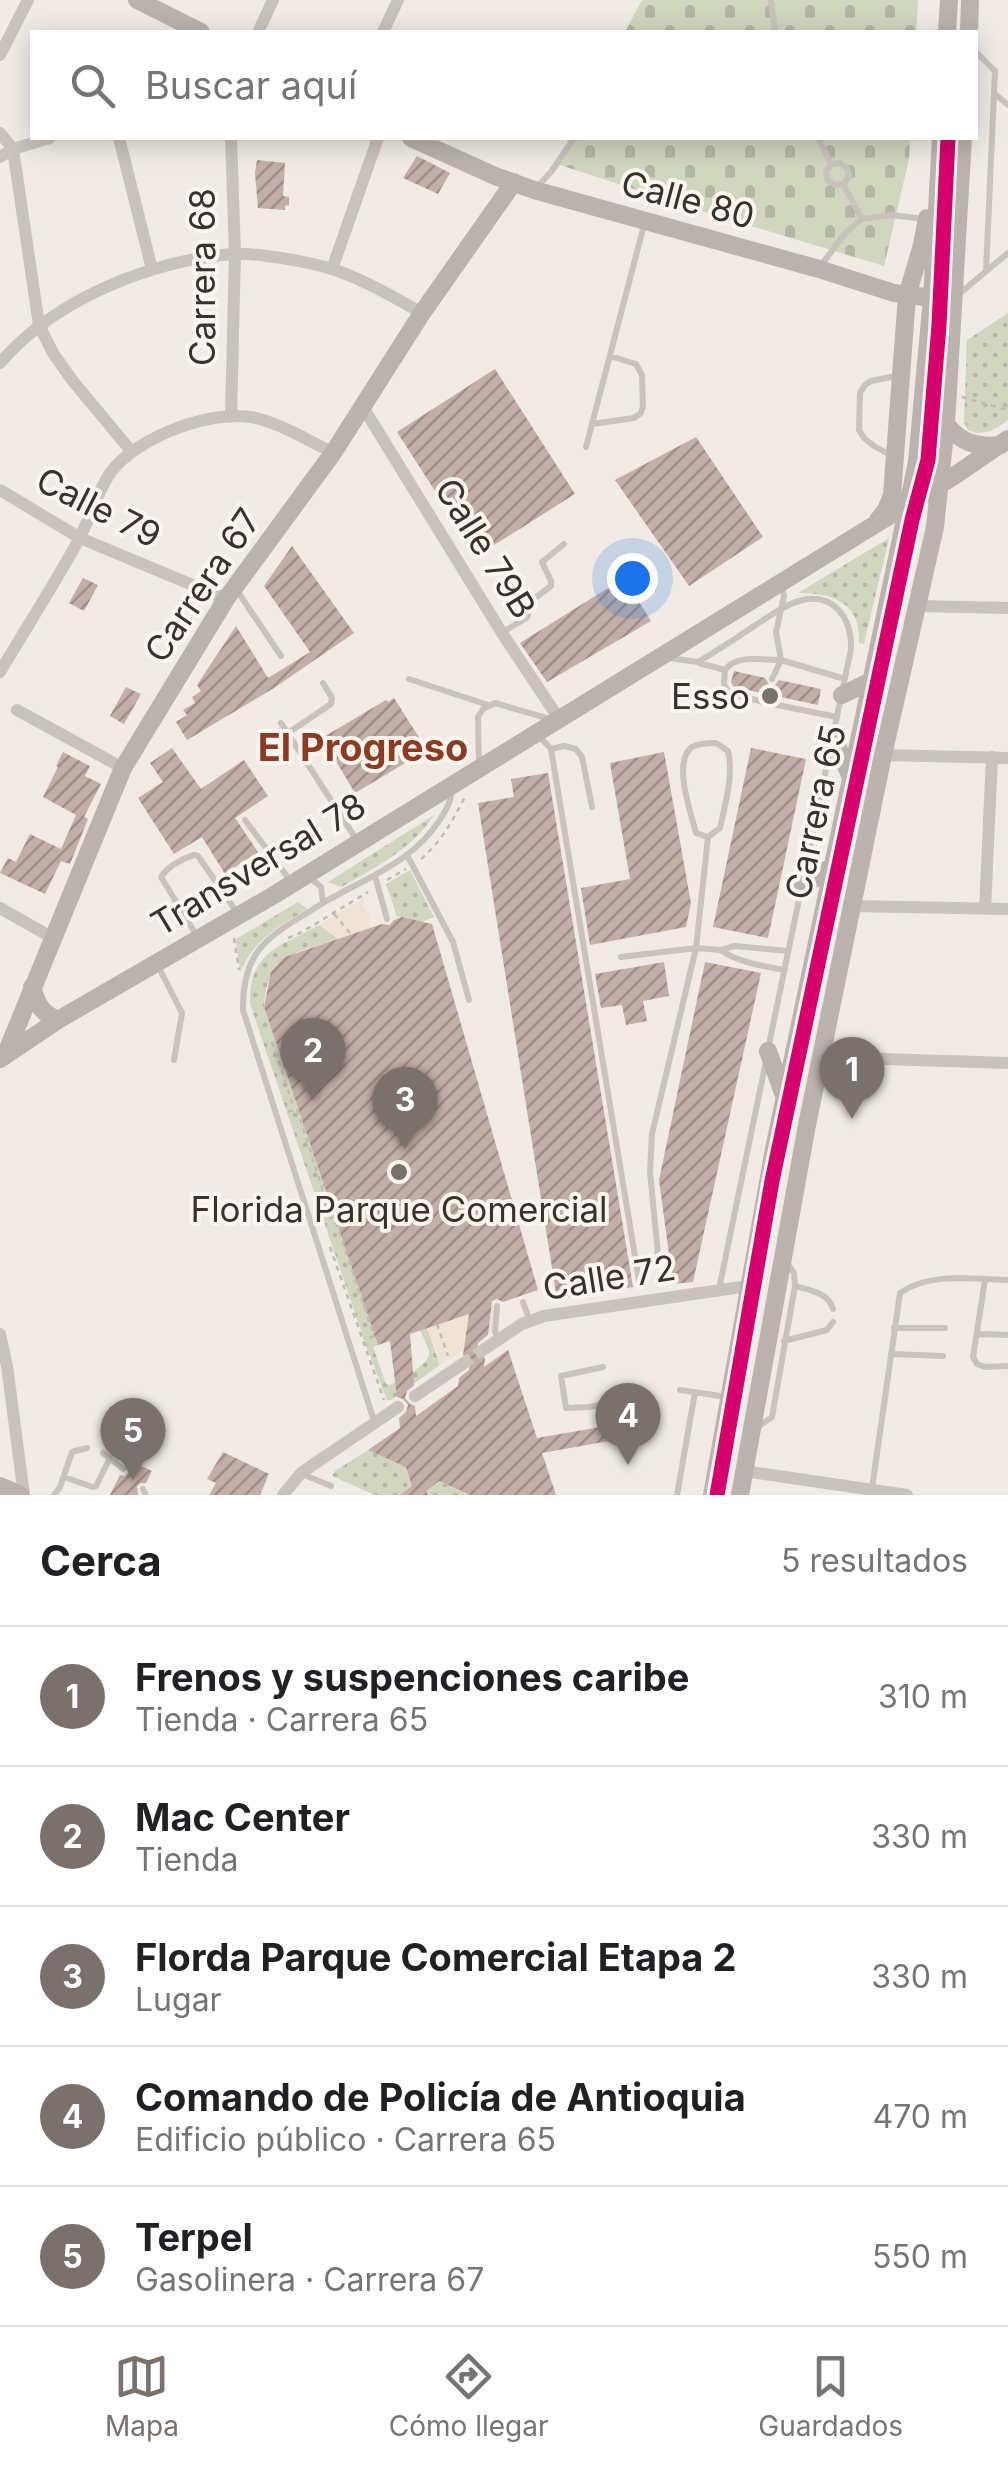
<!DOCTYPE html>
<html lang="es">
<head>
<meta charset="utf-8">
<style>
	:root { --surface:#fff; --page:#f2f2f2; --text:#202124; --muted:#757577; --line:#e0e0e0; --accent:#7a716c }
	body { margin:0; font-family:Inter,sans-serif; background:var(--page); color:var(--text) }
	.you { position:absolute; left:632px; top:578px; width:35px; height:35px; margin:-25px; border:8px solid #fff; border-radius:50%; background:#1a73e8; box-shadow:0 0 0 15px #1a73e833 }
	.badge { display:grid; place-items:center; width:65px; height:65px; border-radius:50%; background:var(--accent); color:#fff; font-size:32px; font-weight:700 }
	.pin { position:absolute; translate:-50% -82px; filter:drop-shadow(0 2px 5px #0008) }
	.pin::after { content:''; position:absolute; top:52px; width:35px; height:30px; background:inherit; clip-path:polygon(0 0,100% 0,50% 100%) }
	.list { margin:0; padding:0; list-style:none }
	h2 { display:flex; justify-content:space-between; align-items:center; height:130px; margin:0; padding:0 40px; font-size:42px }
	h2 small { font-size:32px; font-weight:400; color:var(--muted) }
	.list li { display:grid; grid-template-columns:65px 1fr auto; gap:30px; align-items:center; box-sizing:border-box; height:140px; padding:0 40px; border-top:2px solid var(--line) }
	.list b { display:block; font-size:38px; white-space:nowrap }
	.list p { margin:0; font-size:32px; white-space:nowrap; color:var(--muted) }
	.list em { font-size:32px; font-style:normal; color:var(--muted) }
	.icon { flex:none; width:55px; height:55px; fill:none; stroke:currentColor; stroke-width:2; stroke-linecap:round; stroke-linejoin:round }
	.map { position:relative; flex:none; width:1008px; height:1495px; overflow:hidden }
	.search { position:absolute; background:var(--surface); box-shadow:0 5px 25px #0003; left:30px; right:30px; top:30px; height:110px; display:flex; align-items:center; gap:25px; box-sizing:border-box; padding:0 35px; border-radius:0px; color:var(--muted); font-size:38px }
	.sheet { height:830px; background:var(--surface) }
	nav { display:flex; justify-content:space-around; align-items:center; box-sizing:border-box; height:140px; border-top:2px solid var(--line); background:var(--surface); font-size:28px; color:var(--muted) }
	nav a { display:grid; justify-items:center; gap:5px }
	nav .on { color:var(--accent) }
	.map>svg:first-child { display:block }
	.grass { fill:url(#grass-dots) }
	.cemetery { fill:url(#cemetery-stones) }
	.plaza { fill:#eee3d5 }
	.building { fill:url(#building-hatch); fill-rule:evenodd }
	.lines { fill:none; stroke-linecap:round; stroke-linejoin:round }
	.street-tunnel { stroke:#ccc6c0; stroke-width:12; stroke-dasharray:12 6; stroke-linecap:butt }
	.path { stroke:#c2bbb6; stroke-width:2.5; stroke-dasharray:5 5; stroke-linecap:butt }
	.lane { stroke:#c9c3be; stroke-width:6 }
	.street { stroke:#c9c3be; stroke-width:12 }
	.secondary { stroke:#bab3ae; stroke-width:18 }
	.cycleway-casing { stroke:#fbf5ee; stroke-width:21 }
	.cycleway { stroke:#d6006c; stroke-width:15 }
	.poi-dot { fill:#7a716c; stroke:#fbf5ee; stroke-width:4 }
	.labels { text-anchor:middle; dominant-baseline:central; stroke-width:8; stroke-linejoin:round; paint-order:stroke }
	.street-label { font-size:35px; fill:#3b302b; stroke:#fbf5ee }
	.poi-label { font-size:35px; fill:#3b302b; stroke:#fbf5ee; text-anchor:end }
	.neighbourhood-label { font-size:38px; font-weight:bold; fill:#8c3b22; stroke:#fbf5ee }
</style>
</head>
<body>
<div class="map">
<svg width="1008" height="1495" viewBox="0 0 1008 1495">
	<defs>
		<pattern id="grass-dots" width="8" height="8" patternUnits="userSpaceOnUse" patternTransform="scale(2.5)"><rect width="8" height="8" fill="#d1d6bf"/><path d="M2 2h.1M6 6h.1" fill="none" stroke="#b4b8a4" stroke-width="1.8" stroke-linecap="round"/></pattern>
		<pattern id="cemetery-stones" width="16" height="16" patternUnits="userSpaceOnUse" patternTransform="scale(2.5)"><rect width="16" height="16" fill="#d1d6bf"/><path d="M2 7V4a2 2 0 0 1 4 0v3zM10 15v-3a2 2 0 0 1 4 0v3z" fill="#b4b8a4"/></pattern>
		<pattern id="building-hatch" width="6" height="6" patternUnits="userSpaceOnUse" patternTransform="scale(2.5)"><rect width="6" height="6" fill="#c3afa7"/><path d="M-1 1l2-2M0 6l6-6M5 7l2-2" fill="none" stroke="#a08f88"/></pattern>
	</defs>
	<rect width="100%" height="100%" fill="#f0ebe5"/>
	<path class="grass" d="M 1008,313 L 1008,420 C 995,430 983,437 968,430 L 964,422 L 967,340 Z
		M 889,538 L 864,644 L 859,643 C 861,602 833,593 798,593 Z
		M 434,815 C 412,849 377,866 342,887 L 328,882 Z
		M 410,870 L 434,917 L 422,922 L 397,916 L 386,884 Z
		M 298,902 L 307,909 C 276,928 256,938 240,972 L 236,939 Z
		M 319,925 L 338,939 C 293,954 268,953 264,1007 L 378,1345 L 373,1347 L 386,1384 L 390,1385 C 399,1380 429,1365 429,1354 C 430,1348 422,1336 420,1330 L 427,1328 L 440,1365 L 391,1400 L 387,1400 L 367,1348 L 250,1004 C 249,951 280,947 319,925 Z
		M 368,1450 L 470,1495 L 375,1495 L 332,1476 L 335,1471 Z"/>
	<path class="cemetery" d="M 642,0 L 918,0 L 916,32 L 625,32 Z
		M 571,138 L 910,138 L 909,159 L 884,266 L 685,206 L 557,164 Z"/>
	<path class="plaza" d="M 365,897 L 363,907 L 369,914 L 370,928 L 338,939 L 319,925 Z
		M 493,1305 L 492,1331 L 440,1365 L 427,1328 Z"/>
	<path class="building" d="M 417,156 L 450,173 L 438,194 L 403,178 Z
		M 257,160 L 285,163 L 283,196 L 289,197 L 289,205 L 285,206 L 285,210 L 258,208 L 255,173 Z
		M 495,369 L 575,494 L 477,556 L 397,432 Z
		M 696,437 L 763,537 L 689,586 L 615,480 Z
		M 292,546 L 354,633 L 274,688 L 187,740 L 176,722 L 187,715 L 183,710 L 195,703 L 192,697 L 201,691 L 197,685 L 236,626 L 268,678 L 310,652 L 264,586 Z
		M 83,578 L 98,585 L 84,611 L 69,603 Z
		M 624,578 L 651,621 L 547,682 L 520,643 Z
		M 734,671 L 765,678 L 770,686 L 775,685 L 779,680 L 821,689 L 818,705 L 734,687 L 731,682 Z
		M 126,687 L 141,694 L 124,724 L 110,716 Z
		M 394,698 L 427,750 L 355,793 L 322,738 L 386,700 L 388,702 Z
		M 172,748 L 201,789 L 244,760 L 268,796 L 235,818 L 258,852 L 225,874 L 202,837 L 174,854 L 138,798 L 163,782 L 150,763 Z
		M 751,748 L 806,759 L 768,938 L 713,927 Z
		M 63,752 L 90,766 L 85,776 L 101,784 L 84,817 L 88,819 L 70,864 L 61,861 L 45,894 L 0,873 L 8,858 L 16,862 L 30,834 L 61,849 L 76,815 L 43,797 L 58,767 L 56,766 Z
		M 664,752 L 691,903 L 686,927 L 590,945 L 581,888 L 630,879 L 610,763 Z
		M 548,773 L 633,1287 L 557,1299 L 478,803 L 514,797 L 511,779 Z
		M 402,917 L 432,924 L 538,1290 L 503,1302 L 497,1299 L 492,1301 L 488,1335 L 478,1343 L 477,1353 L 485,1358 L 484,1367 L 508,1350 L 537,1438 L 624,1423 L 626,1438 L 542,1453 L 556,1495 L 470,1495 L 439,1481 L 426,1491 L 428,1495 L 400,1495 L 412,1486 L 406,1467 L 368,1450 L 400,1428 L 399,1418 L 406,1412 L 408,1405 L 403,1399 L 397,1397 L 390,1341 L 378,1345 L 264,1007 L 271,972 L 285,957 L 382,924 L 390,925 L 394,920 ZM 469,1314 L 463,1355 L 470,1360 L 469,1370 L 459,1378 L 458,1386 L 416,1416 L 415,1406 L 410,1404 L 405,1398 L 407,1391 L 414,1385 L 410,1334 Z
		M 664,962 L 669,996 L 643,1001 L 647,1021 L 626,1025 L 622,1005 L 601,1008 L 595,974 Z
		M 705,962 L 761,973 L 693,1282 L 673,1284 L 659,1180 Z
		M 223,1452 L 269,1474 L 260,1495 L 209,1495 L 216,1483 L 207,1479 Z
		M 128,1460 L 152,1471 L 146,1483 L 141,1483 L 137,1486 L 138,1495 L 110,1495 L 120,1475 L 125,1476 L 129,1472 Z"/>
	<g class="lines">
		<path class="street-tunnel" d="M 461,1365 L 486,1348"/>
		<path class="path" d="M 962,397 L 1008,410
			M 421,859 C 442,841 452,821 465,797
			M 387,880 L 406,869
			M 334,914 L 351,934
			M 234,938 L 239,970
			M 288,938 L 302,932 L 368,892
			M 272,1042 L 294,1108
			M 288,1112 L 297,1109 L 331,1216
			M 320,1221 L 334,1217 L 374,1336 L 364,1339
			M 330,1247 L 384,1400
			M 437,1324 L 448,1356"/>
		<path class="lane" d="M 771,0 L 775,32
			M 976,52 L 995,71 L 986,271
			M 994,93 L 1008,105
			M 818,138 L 831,164
			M 535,189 L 551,172 L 574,138
			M 862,219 L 891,215 L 925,219
			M 819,268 L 846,232 L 862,219 L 843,184 L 849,177 L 847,168 L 840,163 L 831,164 L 826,171 L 827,180 L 835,185 L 843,184
			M 959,294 L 1008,253
			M 592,424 L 634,418 L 641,413 L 643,406 L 642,375 L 636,364 L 610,356
			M 586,447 L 644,225
			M 892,456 L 874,446 L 864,438 L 859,430 L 860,393 L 865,385 L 871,381 L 901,375
			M 782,587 L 784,596 L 776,632 L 781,660 L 845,679
			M 236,589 L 281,656
			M 503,632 L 526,618 L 528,615 L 527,604 L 551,586 L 551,581 L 542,562 L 564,544
			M 669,658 L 698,662 C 718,650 738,637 757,624 C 770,616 784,605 799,601 C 833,591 852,618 851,649 L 768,1049
			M 699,663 L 725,670 L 724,684 L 729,693 L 767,703 L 837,717
			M 725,670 C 736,654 762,660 781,660 L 772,679
			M 409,679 L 488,705
			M 281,723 L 358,842
			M 288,733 L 331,704 L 332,698 L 323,683
			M 537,734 L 551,749 L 639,1280
			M 551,749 L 564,746 L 576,749 L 582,757 L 592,807
			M 479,763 L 478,717 L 483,709 L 495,703 L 550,719
			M 245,820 L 292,883
			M 407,855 L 453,942 L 469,1000
			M 375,876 L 387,919
			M 309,877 L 321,887 L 323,903 C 273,935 242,945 243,1010 L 374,1421
			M 323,903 C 363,879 412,863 439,821 C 445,811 451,804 451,792
			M 181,910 L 219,886
			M 198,938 L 161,877 C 167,867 183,858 194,855 L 198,856 L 238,914
			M 722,951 C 740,963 763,966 785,970
			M 621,957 L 696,948 L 721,950 L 734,946 L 788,951
			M 157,964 L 182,1013 L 174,1060
			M 659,1264 L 650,1172 L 652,1134 L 696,948 L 708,837 L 720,828 C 725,804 734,775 728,751 L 716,743 C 709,743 699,743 692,747 C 672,761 691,813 696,833 L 708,837
			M 985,1280 L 973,1357 L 977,1364 L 985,1367 L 1008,1366
			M 795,1286 C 811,1291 828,1292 833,1309
			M 719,1289 L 766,1061
			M 523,1302 L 529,1319
			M 497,1306 L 495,1332 L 499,1338
			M 894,1328 L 945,1328
			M 977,1334 L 1008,1335
			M 784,1341 L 827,1330 L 833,1322
			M 891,1354 L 943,1356
			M 603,1367 L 561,1376 L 566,1408 L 589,1407 L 643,1397
			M 680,1390 L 727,1397
			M 756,1428 L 772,1417 L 795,1286 L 794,1273 L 787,1263
			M 103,1453 L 123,1469
			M 302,1474 L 331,1486
			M 64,1477 L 93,1487 L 96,1486 L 110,1458
			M 872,1488 L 900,1293 C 929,1272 973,1279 1008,1280
			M 143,1489 L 146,1495
			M 54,1495 L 60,1487 L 72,1452 L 87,1448
			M 677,1495 L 695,1392"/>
		<path class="street" d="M 258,32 L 273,0
			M 383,32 L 398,0
			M 0,55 L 28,0
			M 0,133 L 13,149 L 39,325 L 53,353 L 72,380 L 131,451
			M 119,138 L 152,269
			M 231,138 L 235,254 L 231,417
			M 0,157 L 13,149 L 50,138
			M 332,269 L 378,138
			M 0,363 C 55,299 150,261 232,254 C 255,252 309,262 332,269 C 363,279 393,297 422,313
			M 363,407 L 502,633 L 559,719
			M 0,490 L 80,538 L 226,599
			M 918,606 L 1008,608
			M 0,672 C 26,628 54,585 78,541 C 91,518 96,493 111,472 C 137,437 213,408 256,418 C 283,425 308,440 333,453
			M 17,710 L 123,768
			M 883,755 L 1008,758
			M 852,906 L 1008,909
			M 0,908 L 53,938
			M 985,909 L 992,757
			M 821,1057 L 1008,1063
			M 0,1334 L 7,1366 L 24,1495
			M 486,1348 L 522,1324 L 544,1316 L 748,1286
			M 415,1396 L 461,1365
			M 744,1471 L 907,1495
			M 283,1495 L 301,1473 L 398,1407"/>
		<path class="secondary" d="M 137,0 L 201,32
			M 947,32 L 949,0
			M 969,32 L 970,0
			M 411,138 L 495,176 L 534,190 L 819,269 L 894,293 L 940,299
			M 946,424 C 961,443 977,448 1001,445
			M 878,520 L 886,510 L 892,495 L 907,296 L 922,245 L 927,218
			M 842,695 L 873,680
			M 833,736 L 852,780
			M 802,887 L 834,865
			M 32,987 C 37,1004 41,1013 58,1020
			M 768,1051 L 783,1093
			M 5,1056 L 123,768 L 226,599 L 333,453 L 422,313 L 514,182
			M 0,1059 L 58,1020 L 274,895 L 957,474 L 1008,439
			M 0,1486 L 21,1495
			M 712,1495 L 774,1149 L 917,462 L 932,298 L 941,138
			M 740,1495 L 807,1125 L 883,755 L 935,527 L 946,424 L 963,138"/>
		<g class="cycleway-casing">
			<path id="cycleway" d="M 717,1495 L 772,1181 L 912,520 L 928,460 L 939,325 L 948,138"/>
		</g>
		<use href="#cycleway" class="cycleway"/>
	</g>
	<g class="poi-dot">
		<circle cx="770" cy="696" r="10"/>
		<circle cx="399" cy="1172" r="10"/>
	</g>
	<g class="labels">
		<g class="street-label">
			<text transform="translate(688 199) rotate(15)">Calle 80</text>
			<text transform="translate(202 277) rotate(-90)">Carrera 68</text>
			<text transform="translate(99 507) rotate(27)">Calle 79</text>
			<text transform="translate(486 548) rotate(58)">Calle 79B</text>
			<text transform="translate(202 585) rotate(-56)">Carrera 67</text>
			<text transform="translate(815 812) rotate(-78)">Carrera 65</text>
			<text transform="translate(258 864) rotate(-31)">Transversal 78</text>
			<text transform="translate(609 1277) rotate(-9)">Calle 72</text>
		</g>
		<g class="poi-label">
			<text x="750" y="696">Esso</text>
			<text x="399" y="1209" text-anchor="middle">Florida Parque Comercial</text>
		</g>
		<g class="neighbourhood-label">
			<text x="363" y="747">El Progreso</text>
		</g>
	</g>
</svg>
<div class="you"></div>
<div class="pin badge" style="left:852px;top:1119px">1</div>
<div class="pin badge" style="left:313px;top:1100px">2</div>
<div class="pin badge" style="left:405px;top:1149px">3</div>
<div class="pin badge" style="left:628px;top:1465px">4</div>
<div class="pin badge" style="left:133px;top:1480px">5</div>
<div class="search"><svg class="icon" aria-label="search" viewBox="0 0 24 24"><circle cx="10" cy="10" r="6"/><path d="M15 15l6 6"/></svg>Buscar aquí</div>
</div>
<section class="sheet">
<h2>Cerca<small>5 resultados</small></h2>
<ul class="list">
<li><span class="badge">1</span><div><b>Frenos y suspenciones caribe</b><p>Tienda · Carrera 65</p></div><em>310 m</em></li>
<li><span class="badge">2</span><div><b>Mac Center</b><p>Tienda</p></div><em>330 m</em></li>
<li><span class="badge">3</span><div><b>Florda Parque Comercial Etapa 2</b><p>Lugar</p></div><em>330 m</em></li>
<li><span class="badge">4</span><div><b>Comando de Policía de Antioquia</b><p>Edificio público · Carrera 65</p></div><em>470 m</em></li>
<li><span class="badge">5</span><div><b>Terpel</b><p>Gasolinera · Carrera 67</p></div><em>550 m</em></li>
</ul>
</section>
<nav>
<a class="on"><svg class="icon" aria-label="map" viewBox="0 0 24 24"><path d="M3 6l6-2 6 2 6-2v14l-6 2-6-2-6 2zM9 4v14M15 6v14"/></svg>Mapa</a>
<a><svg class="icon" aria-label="directions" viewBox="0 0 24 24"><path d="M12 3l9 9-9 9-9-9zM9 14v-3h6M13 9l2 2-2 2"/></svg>Cómo llegar</a>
<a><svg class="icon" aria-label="saved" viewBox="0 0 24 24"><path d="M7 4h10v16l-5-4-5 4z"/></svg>Guardados</a>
</nav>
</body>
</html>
